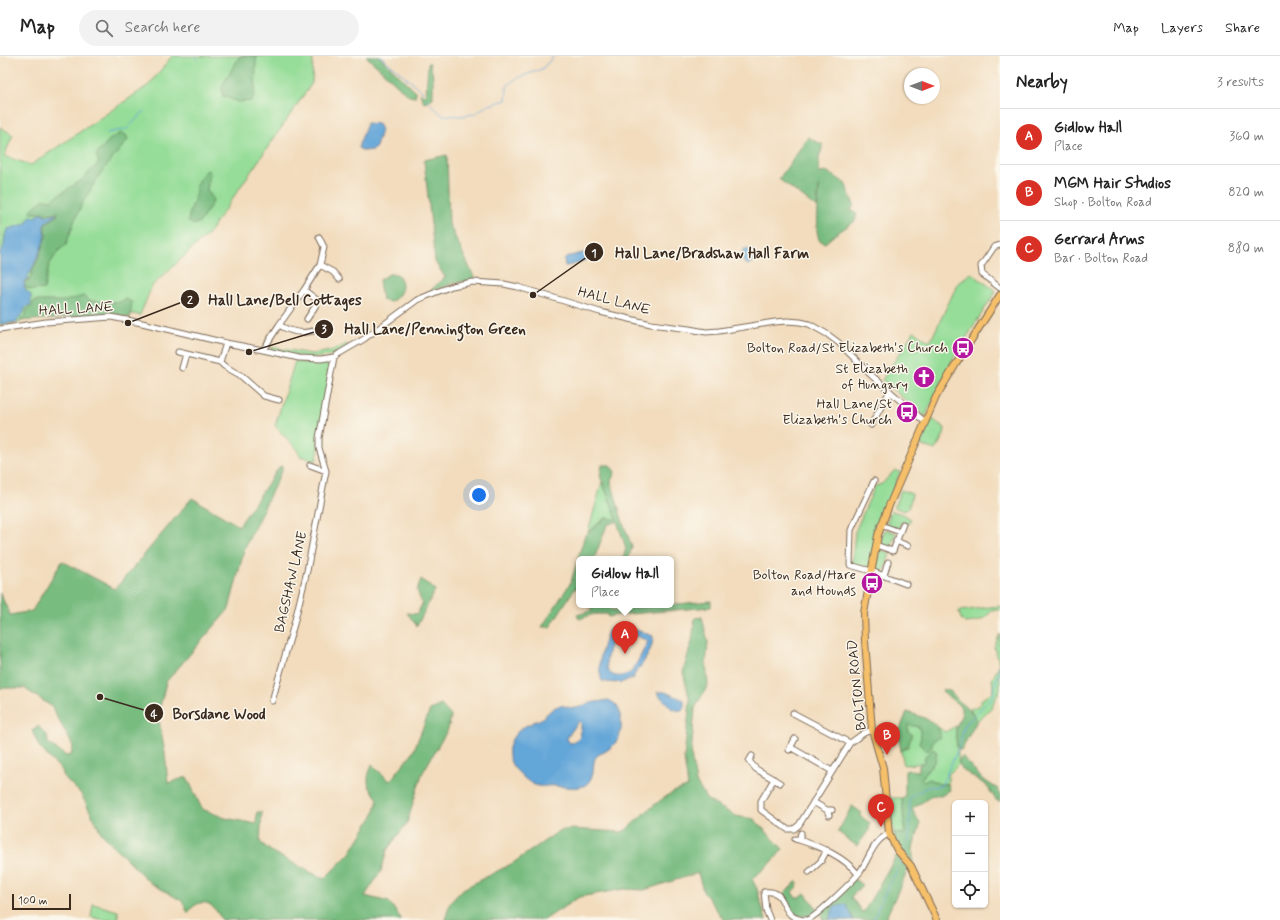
<!DOCTYPE html>
<html lang="en">
<head>
<meta charset="utf-8">
<style>
	:root { --surface:#fff; --page:#f2f2f2; --text:#222; --muted:#767676; --line:#e0e0e0; --accent:#d93025 }
	body { margin:0; font-family:Mynerve,sans-serif; background:var(--page); color:var(--text) }
	.controls { position:absolute; right:12px; bottom:12px; display:grid; overflow:hidden; border-radius:6px; box-shadow:0 1px 3px #0004 }
	.controls button { width:36px; height:36px; display:grid; place-items:center; padding:0; border:0; border-bottom:1px solid var(--line); background:var(--surface); color:var(--text); font:20px sans-serif }
	.compass { position:absolute; left:904px; top:12px; width:36px; height:36px; border-radius:50%; background:var(--surface); box-shadow:0 1px 3px #0004; rotate:90deg }
	.scale { position:absolute; left:12px; bottom:10px; width:59px; box-sizing:border-box; padding-left:4px; border:2px solid #3b2a1e; border-top:0; font-size:11px; line-height:14px; white-space:nowrap; color:#3b2a1e; -webkit-text-stroke:3px #fbf7ec; paint-order:stroke }
	.you { position:absolute; left:479px; top:439px; width:14px; height:14px; margin:-10px; border:3px solid #fff; border-radius:50%; background:#1a73e8; box-shadow:0 0 0 6px #1a73e833 }
	.badge { display:grid; place-items:center; width:26px; height:26px; border-radius:50%; background:var(--accent); color:#fff; font-size:13px; font-weight:700 }
	.pin { position:absolute; translate:-50% -33px; filter:drop-shadow(0 1px 2px #0008) }
	.pin::after { content:''; position:absolute; top:21px; width:14px; height:12px; background:inherit; clip-path:polygon(0 0,100% 0,50% 100%) }
	.popup { position:absolute; left:576px; top:500px; width:98px; height:52px; box-sizing:border-box; display:grid; place-content:center; border-radius:6px; background:var(--surface); filter:drop-shadow(0 1px 3px #0005); font-size:13px; white-space:nowrap; color:var(--muted) }
	.popup b { font-size:15px; color:var(--text) }
	.popup::after { content:''; position:absolute; left:50%; top:100%; margin-left:-8px; border:8px solid transparent; border-top-color:var(--surface) }
	.list { margin:0; padding:0; list-style:none }
	h2 { display:flex; justify-content:space-between; align-items:center; height:52px; margin:0; padding:0 16px; font-size:17px }
	h2 small { font-size:13px; font-weight:400; color:var(--muted) }
	.list li { display:grid; grid-template-columns:26px 1fr auto; gap:12px; align-items:center; box-sizing:border-box; height:56px; padding:0 16px; border-top:1px solid var(--line) }
	.list b { display:block; font-size:15px; white-space:nowrap }
	.list p { margin:0; font-size:13px; white-space:nowrap; color:var(--muted) }
	.list em { font-size:13px; font-style:normal; color:var(--muted) }
	.icon { flex:none; width:22px; height:22px; fill:none; stroke:currentColor; stroke-width:2; stroke-linecap:round; stroke-linejoin:round }
	.map { position:relative; flex:none; width:1000px; height:864px; overflow:hidden }
	header { display:flex; align-items:center; gap:24px; box-sizing:border-box; height:56px; padding:0 20px; background:var(--surface); border-bottom:1px solid var(--line) }
	header strong { font-size:19px }
	nav { display:flex; gap:22px; margin-inline-start:auto; font-size:14px }
	.search { width:280px; height:36px; background:var(--page); display:flex; align-items:center; gap:10px; box-sizing:border-box; padding:0 14px; border-radius:22px; color:var(--muted); font-size:15px }
	main { display:flex }
	aside { flex:1; background:var(--surface) }
	.map>svg:first-child { display:block }
	.green { fill:#95dd98; stroke:#68845b }
	.forest { fill:#78bc80; stroke:#5a734f }
	.water { fill:#64a6d8; stroke:#50687b; fill-rule:evenodd }
	.lines { fill:none; stroke-linecap:round; stroke-linejoin:round }
	.stream { stroke:#64a6d8; stroke-width:1 }
	.minor-casing { stroke:#7b6856; stroke-width:7 }
	.major-casing { stroke:#7b6856; stroke-width:8 }
	.minor { stroke:#fff; stroke-width:5 }
	.major { stroke:#f6c06b; stroke-width:6 }
	.labels { text-anchor:middle; dominant-baseline:central; stroke-width:3; stroke-linejoin:round; paint-order:stroke }
	.street-label { font-size:14px; fill:#3b2a1e; stroke:#fbf7ec }
	.poi-label { font-size:14px; fill:#3b2a1e; stroke:#fbf7ec; text-anchor:end }
	.leader { fill:none; stroke:#3b2a1e; stroke-width:1.5 }
	.callout-dot { fill:#3b2a1e; stroke:#fbf7ec; stroke-width:1.5 }
	.mark-label { font-size:12px; text-anchor:middle; font-weight:bold; fill:#fff }
	.callout-label { font-size:15px; text-anchor:middle; font-weight:bold; fill:#3b2a1e; stroke:#fbf7ec; stroke-width:3; stroke-linejoin:round; paint-order:stroke }
</style>
</head>
<body>
<header>
<strong>Map</strong>
<div class="search"><svg class="icon" aria-label="search" viewBox="0 0 24 24"><circle cx="10" cy="10" r="6"/><path d="M15 15l6 6"/></svg>Search here</div>
<nav><a>Map</a><a>Layers</a><a>Share</a></nav>
</header>
<main>
<div class="map">
<svg width="1000" height="864" viewBox="0 0 1000 864">
	<rect width="100%" height="100%" fill="#fbf7ec"/>
	<filter id="ink" filterUnits="userSpaceOnUse"><feTurbulence type="fractalNoise" baseFrequency=".025" numOctaves="2"/><feDisplacementMap in="SourceGraphic" scale="8" xChannelSelector="R" yChannelSelector="G"/><feConvolveMatrix kernelMatrix="1 2 1 2 8 2 1 2 1" color-interpolation-filters="sRGB"/></filter>
	<filter id="wash" filterUnits="userSpaceOnUse"><feTurbulence type="fractalNoise" baseFrequency=".012" numOctaves="4" result="noise"/><feDisplacementMap in="SourceGraphic" scale="16" xChannelSelector="R" yChannelSelector="G"/><feGaussianBlur stdDeviation="0.9" result="paint"/><feColorMatrix in="noise" values="0 0 0 0 0 0 0 0 0 0 0 0 0 0 0 0 0 1.4 0 .05"/><feComposite in="paint" operator="in"/></filter>
	<g filter="url(#wash)">
		<rect width="100%" height="100%" fill="#f2dcbd"/>
		<path class="green" d="M 172,0 L 313,0 L 312,27 L 208,178 L 152,230 L 140,259 L 118,256 L 30,259 L 19,267 L 0,269 L 0,71 L 13,79 L 4,100 L 31,109 L 149,29 Z
			M 971,217 L 996,235 L 953,303 L 925,361 L 882,324 L 914,275 L 930,286 L 958,227 Z
			M 347,288 L 348,291 C 342,294 335,298 328,300 C 310,304 290,298 272,295 L 270,291 L 312,298 L 331,295 Z
			M 332,304 L 318,397 L 316,405 L 300,400 L 296,392 L 275,370 L 295,305 L 309,308 Z
			M 932,363 L 945,372 L 944,379 L 935,394 L 920,389 Z
			M 895,414 L 900,416 L 882,462 L 870,511 L 855,510 L 852,507 L 855,476 L 875,430 L 882,428 Z
			M 602,426 L 619,464 L 605,462 L 588,476 Z
			M 901,434 L 912,438 L 909,452 L 904,455 L 894,451 Z
			M 891,455 L 903,458 L 911,463 L 908,468 L 901,466 L 898,474 L 886,469 Z
			M 885,473 L 896,477 L 890,494 L 879,490 Z
			M 880,493 L 890,498 L 884,516 L 876,514 Z
			M 1000,550 L 1000,554 L 992,554 C 984,565 977,566 965,567 L 961,563 L 959,555 C 973,554 986,551 1000,550 Z
			M 1000,578 L 1000,633 L 991,652 L 977,665 L 970,653 L 980,649 L 982,643 L 991,637 L 993,632 L 992,624 L 999,609 L 998,603 L 994,591 Z
			M 907,656 L 928,664 L 945,676 L 956,670 C 955,683 958,695 959,708 L 948,719 L 948,728 L 939,728 L 930,723 L 923,726 L 921,723 L 935,705 C 924,706 915,709 904,709 L 901,695 L 908,691 Z
			M 890,742 L 902,742 L 904,773 L 905,777 L 902,778 L 894,777 Z
			M 93,848 L 118,855 L 118,864 L 104,864 L 91,861 Z"/>
		<path class="forest" d="M 240,0 L 257,0 C 254,15 258,32 252,45 L 238,46 L 223,40 L 222,37 L 222,30 Z
			M 366,0 L 379,0 L 416,36 L 415,41 L 409,40 Z
			M 428,7 L 430,7 L 433,21 L 433,42 L 424,47 L 420,38 L 426,39 Z
			M 121,77 L 126,79 L 128,83 L 127,85 L 100,118 L 83,146 L 74,166 L 66,189 L 59,194 L 49,209 L 44,233 L 32,234 L 26,232 L 24,228 L 26,225 L 29,225 C 32,214 38,205 41,195 C 43,190 43,185 47,180 L 45,177 L 45,169 L 57,160 L 58,156 L 47,158 L 42,156 L 37,157 L 31,157 L 31,154 L 36,149 L 44,143 L 51,144 L 80,125 L 99,107 L 96,99 L 109,84 Z
			M 808,81 L 823,89 L 819,102 L 819,117 L 828,116 L 845,127 L 854,149 L 851,154 L 857,158 L 855,165 C 844,173 834,178 825,187 L 819,184 L 817,175 L 819,129 L 817,152 L 779,123 Z
			M 447,99 L 449,168 L 474,221 L 474,224 L 454,227 L 432,235 L 432,233 L 445,221 L 435,206 L 424,104 Z
			M 208,114 L 210,116 L 207,134 L 212,141 L 213,146 L 200,166 L 194,169 L 188,166 C 189,157 191,153 194,144 C 197,132 195,122 208,114 Z
			M 389,218 L 397,218 C 406,228 402,240 390,246 L 382,244 L 379,224 Z
			M 84,240 L 90,245 L 120,246 L 125,243 L 132,246 L 130,262 L 114,258 L 105,258 L 20,265 L 26,258 L 27,253 L 32,250 L 34,245 L 65,245 Z
			M 602,409 L 610,409 L 615,416 L 611,425 L 622,464 L 632,491 L 628,503 L 623,503 L 626,492 L 617,465 L 607,469 L 594,503 L 579,503 L 579,533 L 575,532 L 550,571 L 542,571 L 571,526 L 585,479 L 605,462 L 617,463 L 600,420 Z
			M 282,410 L 282,414 L 245,491 L 229,553 L 166,626 L 158,659 L 165,697 L 168,727 L 187,721 L 202,753 L 225,762 L 256,768 L 257,756 L 262,756 L 260,786 L 272,796 L 324,823 L 350,797 L 374,758 L 378,743 C 367,729 365,726 372,709 L 390,725 L 413,696 L 430,654 L 441,649 L 451,660 L 448,673 L 422,718 L 407,767 L 387,794 L 381,815 L 365,840 L 389,846 L 402,864 L 222,864 C 216,854 208,840 194,850 C 191,852 190,855 188,857 L 182,845 L 149,826 L 102,778 L 81,738 L 64,721 L 62,714 L 50,703 L 38,689 L 32,674 L 38,670 L 47,679 L 48,687 L 66,700 L 71,699 L 73,690 L 51,650 L 24,632 L 0,632 L 0,537 L 10,559 L 32,555 L 62,505 L 115,533 L 192,442 L 239,470 L 279,411 Z
			M 421,523 L 435,534 L 417,570 L 407,557 L 417,558 L 422,548 L 417,534 Z
			M 711,545 L 711,551 L 617,559 L 608,561 L 608,558 L 594,558 L 579,563 L 577,559 L 593,554 L 587,549 L 597,549 L 598,550 L 602,551 L 607,549 L 612,554 Z
			M 702,561 L 708,586 L 706,609 L 708,629 L 695,652 L 691,699 L 696,726 L 707,744 L 736,760 L 754,763 L 783,793 L 773,805 L 752,823 L 757,833 L 766,864 L 724,864 L 703,835 L 698,817 L 644,834 L 624,833 L 579,841 L 544,864 L 445,864 L 450,847 L 463,833 L 513,807 L 559,775 L 570,773 L 621,776 L 626,774 C 642,760 666,735 688,731 L 684,702 L 690,645 L 683,616 L 692,585 L 695,562 Z
			M 943,633 C 951,635 953,638 958,644 C 966,652 972,654 977,665 L 961,694 L 958,694 C 957,686 954,678 957,670 C 958,664 964,658 961,652 C 957,646 948,641 942,636 Z
			M 907,656 C 918,660 942,665 940,681 L 933,685 L 931,692 L 927,695 L 919,688 L 921,681 L 919,671 L 908,669 L 908,676 L 912,678 C 910,686 908,691 901,695 L 898,678 Z
			M 933,693 L 937,696 L 935,705 L 921,723 L 923,726 L 930,723 L 939,728 L 948,728 L 950,734 L 941,740 L 933,739 L 912,753 L 919,765 L 920,769 L 913,792 L 913,806 L 898,790 L 893,777 L 902,778 L 905,777 L 902,742 L 905,740 L 905,715 L 909,714 L 919,715 L 919,709 L 924,706 L 925,700 Z
			M 962,700 L 983,724 L 997,732 L 1000,739 L 1000,746 L 996,744 L 987,730 L 963,714 L 958,706 Z
			M 852,750 L 862,757 L 860,760 L 870,767 L 869,774 L 857,790 L 838,776 Z
			M 896,800 L 908,813 L 885,864 L 823,864 L 820,856 L 854,823 L 862,829 L 851,841 L 863,857 Z
			M 797,825 L 798,827 L 797,831 L 792,836 L 795,841 L 800,841 L 805,837 L 816,851 L 817,858 C 794,864 791,857 783,839 Z"/>
		<path class="water" d="M 367,67 L 378,68 L 381,74 L 376,91 L 373,94 L 364,95 L 358,92 Z
			M 42,157 L 47,160 L 57,158 C 54,162 47,164 45,167 C 42,171 45,176 45,180 C 45,186 32,214 28,220 L 28,223 L 24,225 L 25,233 L 31,239 L 31,248 L 25,252 C 25,259 19,259 17,266 L 0,268 L 0,196 C 7,190 2,180 8,173 L 25,168 L 31,160 L 36,161 L 38,159 Z
			M 744,193 L 752,194 L 754,197 L 753,206 L 748,209 L 743,205 L 738,204 Z
			M 587,196 L 592,196 L 591,202 C 583,204 574,210 565,210 L 564,203 L 566,201 Z
			M 618,571 L 631,572 L 653,580 C 653,595 643,607 634,619 L 634,622 C 623,627 613,628 602,625 C 596,609 603,588 609,573 ZM 619,575 L 627,576 L 648,585 C 644,593 636,610 631,616 C 629,618 620,621 617,620 C 598,618 610,589 614,578 Z
			M 657,636 L 665,636 L 684,644 L 684,651 L 682,655 L 672,653 C 667,646 661,643 657,636 Z
			M 608,644 C 615,646 619,651 620,659 C 623,675 621,685 606,695 C 603,697 598,698 596,701 C 593,705 594,711 593,716 C 589,737 571,731 556,730 C 550,729 544,731 538,730 C 530,728 524,722 518,716 C 504,703 506,684 522,672 C 528,668 534,666 541,663 C 547,659 551,652 558,650 C 564,648 569,653 575,652 C 580,652 585,649 590,647 C 595,646 602,645 608,644 ZM 579,665 L 581,667 C 581,676 582,686 570,687 L 567,683 L 568,680 Z
			M 846,848 L 854,864 L 829,864 L 834,851 Z"/>
		<g class="lines">
			<path class="stream" d="M 195,0 L 197,4
				M 380,0 L 403,19 L 423,36
				M 426,43 L 442,59 L 461,60 L 475,58 L 486,50 L 506,44 L 507,30 L 515,23 L 542,13 L 554,0
				M 107,77 L 127,73 L 144,55
				M 905,798 C 912,780 910,761 909,742 L 927,731 L 941,730 L 959,691 L 965,669 L 992,641 L 995,628 L 999,617 L 1000,604
				M 873,864 L 882,843 L 902,805"/>
		</g>
	</g>
	<g filter="url(#ink)">
		<g class="lines">
			<g class="minor-casing">
				<path id="minor" d="M 1000,189 L 994,191 L 981,210 L 982,218 L 1000,232
					M 320,209 L 333,216 L 339,223
					M 304,234 L 317,244 L 316,249 L 307,263
					M 279,269 C 296,279 308,278 326,271
					M 0,273 L 46,266 L 111,261 L 142,267 L 226,287 L 263,294 L 299,302 L 321,303 L 334,301 L 340,297 L 364,283 L 417,244 L 434,237 L 452,230 L 472,226 L 504,228 L 518,231 L 600,256 L 651,268 L 689,273 L 706,276 L 719,275 L 775,266 L 787,265 L 800,266 L 809,268 L 827,278 L 839,287 L 871,319 L 925,366
					M 263,294 L 279,269 L 304,234 L 320,209 L 324,191 L 319,181
					M 178,296 L 220,306 L 224,310 L 240,319 L 264,340 L 279,344
					M 220,306 L 226,287
					M 182,312 L 186,298
					M 871,369 L 890,335
					M 310,409 L 326,415
					M 874,425 L 851,474 L 850,509 L 871,515 L 906,528
					M 881,469 L 900,476
					M 896,485 L 908,490
					M 876,489 L 893,495 L 903,468
					M 884,519 L 888,506
					M 272,645 L 294,568 L 307,515 L 326,415 L 319,392 L 319,382 L 334,301
					M 793,657 L 850,687
					M 790,691 L 832,715
					M 789,694 L 795,683
					M 752,700 L 749,705 L 756,713 L 780,727
					M 774,723 L 761,745 L 761,754 L 787,773 L 794,773 L 799,769 L 850,687 L 864,677 L 872,674
					M 813,746 L 827,754
					M 829,759 L 827,754 L 832,754
					M 795,783 L 799,784 L 801,777
					M 799,784 C 821,791 843,800 858,818
					M 809,816 L 821,805 L 827,794
					M 770,864 L 766,854 L 764,836 C 791,832 776,864 807,864 C 815,862 854,824 860,816 C 869,803 873,784 889,778"/>
			</g>
			<g class="major-casing">
				<path id="major" d="M 937,864 L 911,810 L 897,794 L 889,778 L 883,712 L 872,674 L 865,585 L 864,557 L 878,479 L 888,452 L 936,341 L 956,308 L 1000,239"/>
			</g>
			<use href="#minor" class="minor"/>
			<use href="#major" class="major"/>
		</g>
	</g>
	<defs>
		<g id="bus-disc" transform="scale(1.15)"><circle r="9.5" fill="#b5179e" stroke="#fbf7ec"/><path d="M-5-6H5V4H4V6H2V4H-2V6H-4V4H-5ZM-3.5-4V0h7V-4ZM-3.5 1.2v1.5H-2V1.2ZM2 1.2v1.5H3.5V1.2Z" fill="#fff"/></g>
		<g id="church-disc" transform="scale(1.15)"><circle r="9.5" fill="#b5179e" stroke="#fbf7ec"/><path d="M-1.2-6h2.4v3.5h3.3v2.4h-3.3V6h-2.4V-.1h-3.3v-2.4h3.3Z" fill="#fff"/></g>
	</defs>
	<g fill-rule="evenodd">
		<use href="#bus-disc" x="963" y="292"/>
		<use href="#church-disc" x="924" y="321"/>
		<use href="#bus-disc" x="907" y="356"/>
		<use href="#bus-disc" x="872" y="527"/>
	</g>
	<g class="labels">
		<g class="street-label">
			<text transform="translate(614 245) rotate(15)">HALL LANE</text>
			<text transform="translate(76 253) rotate(-3)">HALL LANE</text>
			<text transform="translate(291 526) rotate(-77)">BAGSHAW LANE</text>
			<text transform="translate(857 629) rotate(-96)">BOLTON ROAD</text>
		</g>
		<g class="poi-label">
			<text x="948" y="292">Bolton Road/St Elizabeth's Church</text>
			<text x="908" y="313">St Elizabeth<tspan x="908" dy="16">of Hungary</tspan></text>
			<text x="892" y="348">Hall Lane/St<tspan x="892" dy="16">Elizabeth's Church</tspan></text>
			<text x="856" y="519">Bolton Road/Hare<tspan x="856" dy="16">and Hounds</tspan></text>
		</g>
	</g>
	<path class="leader" d="M533 239L594 196M128 267L190 243M249 296L324 273M100 641L154 657"/>
	<g class="callout-dot">
		<circle cx="533" cy="239" r="4"/>
		<circle cx="128" cy="267" r="4"/>
		<circle cx="249" cy="296" r="4"/>
		<circle cx="100" cy="641" r="4"/>
		<circle cx="594" cy="196" r="10"/>
		<circle cx="190" cy="243" r="10"/>
		<circle cx="324" cy="273" r="10"/>
		<circle cx="154" cy="657" r="10"/>
	</g>
	<g class="mark-label">
		<text x="594" y="201">1</text>
		<text x="190" y="248">2</text>
		<text x="324" y="277">3</text>
		<text x="154" y="662">4</text>
	</g>
	<g class="callout-label">
		<text x="712" y="202">Hall Lane/Bradshaw Hall Farm</text>
		<text x="285" y="249">Hall Lane/Bell Cottages</text>
		<text x="435" y="278">Hall Lane/Pennington Green</text>
		<text x="219" y="663">Borsdane Wood</text>
	</g>
</svg>
<div class="controls">
<button>+</button>
<button>−</button>
<button><svg class="icon" aria-label="locate" viewBox="0 0 24 24"><circle cx="12" cy="12" r="6"/><path d="M12 2v4M12 18v4M2 12h4M18 12h4"/></svg></button>
</div>
<svg class="compass" viewBox="-18 -18 36 36"><path d="M0-13l5 13h-10z" fill="#e53935"/><path d="M0 13l5-13h-10z" fill="#767676"/></svg>
<div class="scale">100 m</div>
<div class="you"></div>
<div class="pin badge" style="left:625px;top:598px">A</div>
<div class="popup"><b>Gidlow Hall</b>Place</div>
<div class="pin badge" style="left:887px;top:699px">B</div>
<div class="pin badge" style="left:881px;top:771px">C</div>
</div>
<aside>
<h2>Nearby<small>3 results</small></h2>
<ul class="list">
<li><span class="badge">A</span><div><b>Gidlow Hall</b><p>Place</p></div><em>360 m</em></li>
<li><span class="badge">B</span><div><b>MGM Hair Studios</b><p>Shop · Bolton Road</p></div><em>820 m</em></li>
<li><span class="badge">C</span><div><b>Gerrard Arms</b><p>Bar · Bolton Road</p></div><em>880 m</em></li>
</ul>
</aside>
</main>
</body>
</html>
